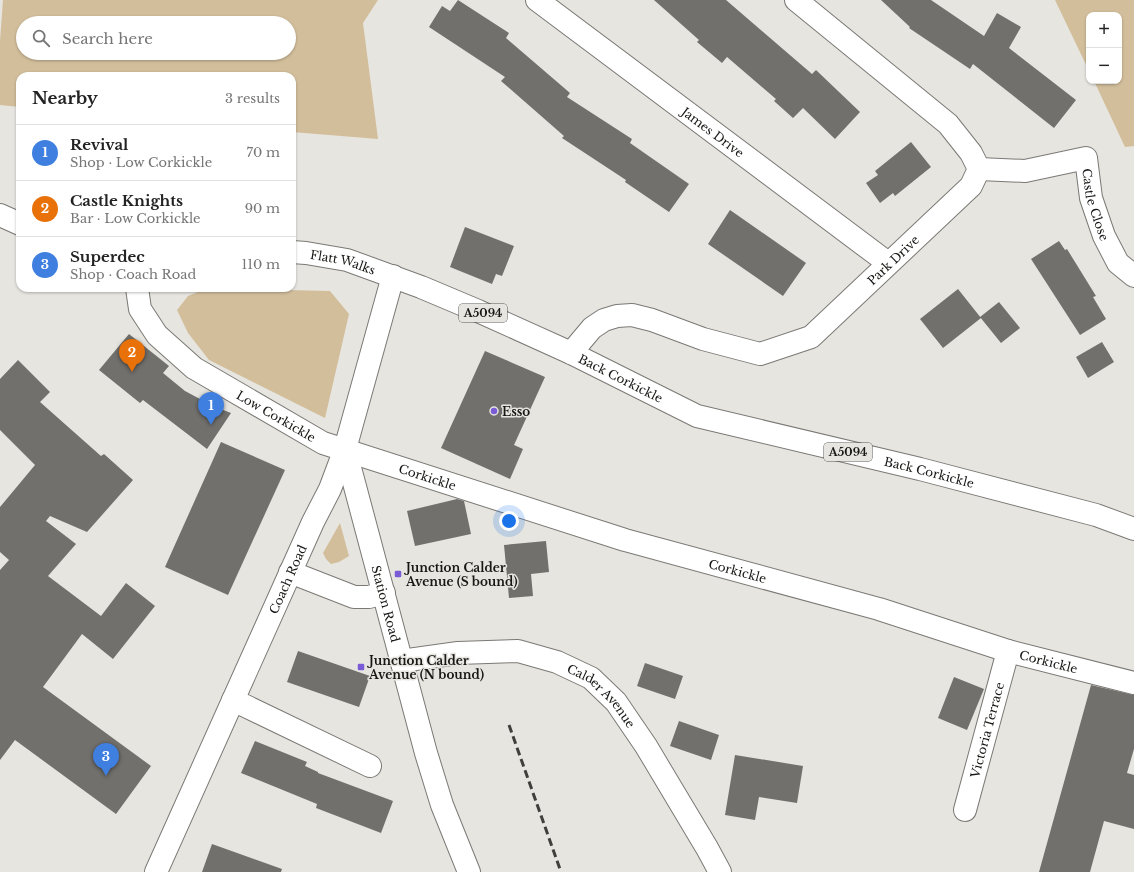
<!DOCTYPE html>
<html lang="en">
<head>
<meta charset="utf-8">
<style>
	:root { --surface:#fff; --page:#f6f6f6; --text:#222; --muted:#767676; --line:#e0e0e0; --accent:#7a5cd6 }
	body { margin:0; font-family:"Libre Baskerville",serif; background:var(--page); color:var(--text) }
	.controls { position:absolute; right:12px; top:12px; display:grid; overflow:hidden; border-radius:8px; box-shadow:0 1px 3px #0004 }
	.controls button { width:36px; height:36px; display:grid; place-items:center; padding:0; border:0; border-bottom:1px solid var(--line); background:var(--surface); color:var(--text); font:20px sans-serif }
	.you { position:absolute; left:509px; top:521px; width:14px; height:14px; margin:-10px; border:3px solid #fff; border-radius:50%; background:#1a73e8; box-shadow:0 0 0 6px #1a73e833 }
	.badge { display:grid; place-items:center; width:26px; height:26px; border-radius:50%; background:var(--accent); color:#fff; font-size:13px; font-weight:700 }
	.pin { position:absolute; translate:-50% -33px; filter:drop-shadow(0 1px 2px #0008) }
	.pin::after { content:''; position:absolute; top:21px; width:14px; height:12px; background:inherit; clip-path:polygon(0 0,100% 0,50% 100%) }
	.list { margin:0; padding:0; list-style:none }
	h2 { display:flex; justify-content:space-between; align-items:center; height:52px; margin:0; padding:0 16px; font-size:17px }
	h2 small { font-size:13px; font-weight:400; color:var(--muted) }
	.list li { display:grid; grid-template-columns:26px 1fr auto; gap:12px; align-items:center; box-sizing:border-box; height:56px; padding:0 16px; border-top:1px solid var(--line) }
	.list b { display:block; font-size:15px; white-space:nowrap }
	.list p { margin:0; font-size:13px; white-space:nowrap; color:var(--muted) }
	.list em { font-size:13px; font-style:normal; color:var(--muted) }
	.icon { flex:none; width:22px; height:22px; fill:none; stroke:currentColor; stroke-width:2; stroke-linecap:round; stroke-linejoin:round }
	.map { position:relative; flex:none; width:1134px; height:872px; overflow:hidden }
	.search { position:absolute; background:var(--surface); box-shadow:0 1px 3px #0004; left:16px; top:16px; width:280px; height:44px; display:flex; align-items:center; gap:10px; box-sizing:border-box; padding:0 14px; border-radius:22px; color:var(--muted); font-size:15px }
	.panel { position:absolute; background:var(--surface); box-shadow:0 1px 3px #0004; left:16px; top:72px; width:280px; height:220px; border-radius:12px }
	.map>svg:first-child { display:block }
	.green { fill:#d2be9b; fill-rule:evenodd }
	.building { fill:#72706c }
	.lines { fill:none; stroke-linecap:round; stroke-linejoin:round }
	.street-casing { stroke:#7b7975; stroke-width:24 }
	.secondary-casing { stroke:#7b7975; stroke-width:24 }
	.primary-casing { stroke:#7b7975; stroke-width:24 }
	.street { stroke:#fff; stroke-width:22 }
	.secondary { stroke:#fff; stroke-width:22 }
	.primary { stroke:#fff; stroke-width:22 }
	.rail { stroke:#3f3f3c; stroke-width:3; stroke-dasharray:8 4; stroke-linecap:butt }
	.poi-dot { fill:#7a5cd6; stroke:#e7e5e0; stroke-width:1.5 }
	.labels { text-anchor:middle; dominant-baseline:central; stroke-width:3; stroke-linejoin:round; paint-order:stroke }
	.shield { fill:#e7e5e0; stroke:#555552; stroke-width:1 }
	.shield-label { font-size:11px; font-weight:bold; fill:#171715 }
	.street-label { font-size:12px; fill:#171715; stroke:#e7e5e0 }
	.poi-label { font-size:12px; font-weight:bold; fill:#171715; stroke:#e7e5e0; text-anchor:start }
</style>
</head>
<body>
<div class="map">
<svg width="1134" height="872" viewBox="0 0 1134 872">
	<rect width="100%" height="100%" fill="#e7e5e0"/>
	<path class="green" d="M 3,0 L 378,0 L 363,23 L 378,139 L 292,132 L 292,76 L 20,76 L 20,107 L 0,105 L 0,41 ZM 23,23 L 289,23 L 289,53 L 23,53 Z
		M 1055,0 L 1134,0 L 1134,146 L 1125,147 L 1094,81 L 1119,81 L 1119,15 L 1089,15 L 1089,71 Z
		M 208,288 L 330,291 L 349,314 L 325,418 L 209,360 L 188,333 L 177,310 L 188,296 Z
		M 340,523 L 349,556 L 339,562 L 331,564 L 326,559 L 323,553 Z"/>
	<path class="building" d="M 458,0 L 509,33 L 506,38 L 570,93 L 567,97 L 632,139 L 630,143 L 689,184 L 669,212 L 625,182 L 626,180 L 562,138 L 564,136 L 501,81 L 505,77 L 429,27 L 442,6 L 450,11 Z
		M 654,0 L 726,0 L 812,74 L 816,70 L 860,112 L 835,139 L 803,108 L 793,118 L 774,101 L 776,99 L 727,57 L 722,63 L 697,42 L 699,40 Z
		M 881,0 L 931,0 L 984,36 L 997,13 L 1021,27 L 1009,48 L 1076,100 L 1054,128 L 973,64 L 970,69 L 909,28 L 910,27 Z
		M 911,142 L 931,167 L 895,196 L 893,193 L 880,203 L 866,183 L 878,175 L 875,171 Z
		M 730,210 L 806,263 L 783,296 L 708,244 Z
		M 465,227 L 514,246 L 502,276 L 496,274 L 492,284 L 450,267 Z
		M 1059,241 L 1065,250 L 1067,249 L 1096,296 L 1093,297 L 1106,319 L 1080,335 L 1031,259 Z
		M 958,289 L 981,318 L 943,348 L 920,319 Z
		M 999,302 L 1020,328 L 1001,343 L 980,317 Z
		M 129,334 L 169,366 L 163,373 L 185,391 L 213,406 L 231,413 L 207,449 L 143,400 L 140,403 L 99,370 Z
		M 1102,342 L 1114,362 L 1088,378 L 1076,357 Z
		M 485,351 L 545,377 L 514,445 L 523,449 L 510,479 L 441,448 Z
		M 18,360 L 50,392 L 40,402 L 101,456 L 104,454 L 133,480 L 87,532 L 50,516 L 46,521 L 76,544 L 48,576 L 101,616 L 126,583 L 155,606 L 113,659 L 82,634 L 43,687 L 151,766 L 116,814 L 15,740 L 0,760 L 0,570 L 9,560 L 0,552 L 0,507 L 35,465 L 0,430 L 0,379 Z
		M 221,442 L 285,470 L 228,595 L 165,567 Z
		M 457,499 L 464,501 L 471,534 L 415,546 L 407,511 Z
		M 546,541 L 549,572 L 531,574 L 533,596 L 509,598 L 504,545 Z
		M 298,651 L 370,676 L 359,707 L 287,682 Z
		M 645,663 L 683,676 L 675,699 L 637,686 Z
		M 954,677 L 984,689 L 967,730 L 938,718 Z
		M 1091,685 L 1134,695 L 1134,749 L 1127,773 L 1134,775 L 1134,829 L 1104,821 L 1090,872 L 1039,872 Z
		M 679,721 L 719,735 L 711,760 L 670,746 Z
		M 255,741 L 307,762 L 305,766 L 318,772 L 318,773 L 393,801 L 381,833 L 316,808 L 317,804 L 241,773 Z
		M 735,755 L 803,766 L 797,803 L 759,797 L 755,820 L 725,815 Z
		M 212,844 L 282,869 L 281,872 L 202,872 Z"/>
	<g class="lines">
		<g class="street-casing">
			<g id="street">
				<path id="s1" d="M 537,0 L 888,263"/>
				<path id="s2" d="M 979,169 L 1025,171 L 1086,158 L 1091,198 L 1104,236 L 1118,263 L 1134,276"/>
				<path id="s3" d="M 137,288 L 140,309 L 157,335 L 194,368 L 323,443 L 625,540 L 879,609 L 1008,651 L 1134,683"/>
				<path id="s4" d="M 571,353 L 592,328 L 604,320 L 617,316 L 632,315 L 652,320 L 703,339 L 760,354 L 811,337 L 971,186 L 979,169 L 971,153 L 948,124 L 796,0"/>
				<path id="s5" d="M 345,449 L 426,753 L 442,805 L 469,872"/>
				<path d="M 290,572 L 354,597 L 369,597 L 384,593"/>
				<path id="s6" d="M 401,661 L 458,653 L 518,651 L 557,662 L 591,678 L 616,702 L 646,746 L 707,848 L 720,872"/>
				<path d="M 233,700 L 370,766"/>
				<path id="s7" d="M 965,810 L 1008,651"/>
			</g>
		</g>
		<g class="secondary-casing">
			<g id="secondary">
				<path id="s8" d="M 156,872 L 313,522 L 330,489 L 345,449 L 393,276"/>
			</g>
		</g>
		<g class="primary-casing">
			<g id="primary">
				<path d="M 0,215 L 20,224"/>
				<path id="s9" d="M 292,252 L 306,253 L 347,260 L 421,287 L 478,311 L 571,353 L 697,416 L 920,469 L 1096,515 L 1134,529"/>
			</g>
		</g>
		<use href="#street" class="street"/>
		<use href="#secondary" class="secondary"/>
		<use href="#primary" class="primary"/>
		<path class="rail" d="M 509,725 L 561,872"/>
	</g>
	<g class="poi-dot">
		<circle cx="494" cy="411" r="4"/>
		<rect x="394" y="570" width="8" height="8" rx="2"/>
		<rect x="357" y="663" width="8" height="8" rx="2"/>
	</g>
	<g class="labels">
		<g class="shield">
			<rect x="459" y="304" width="48" height="18" rx="3"/>
			<rect x="824" y="443" width="48" height="18" rx="3"/>
		</g>
		<g class="shield-label">
			<text x="483" y="313">A5094</text>
			<text x="848" y="452">A5094</text>
		</g>
		<g class="street-label">
			<text stroke="none"><textPath href="#s1" startOffset="220">James Drive</textPath></text>
			<text stroke="none"><textPath href="#s2" startOffset="156">Castle Close</textPath></text>
			<text stroke="none"><textPath href="#s4" startOffset="376">Park Drive</textPath></text>
			<text stroke="none"><textPath href="#s9" startOffset="52">Flatt Walks</textPath></text>
			<text stroke="none"><textPath href="#s9" startOffset="354">Back Corkickle</textPath></text>
			<text stroke="none"><textPath href="#s3" startOffset="197">Low Corkickle</textPath></text>
			<text stroke="none"><textPath href="#s9" startOffset="678">Back Corkickle</textPath></text>
			<text stroke="none"><textPath href="#s3" startOffset="361">Corkickle</textPath></text>
			<text stroke="none"><textPath href="#s3" startOffset="685">Corkickle</textPath></text>
			<text stroke="none"><textPath href="#s8" startOffset="321">Coach Road</textPath></text>
			<text stroke="none"><textPath href="#s5" startOffset="160">Station Road</textPath></text>
			<text stroke="none"><textPath href="#s3" startOffset="1009">Corkickle</textPath></text>
			<text stroke="none"><textPath href="#s6" startOffset="215">Calder Avenue</textPath></text>
			<text stroke="none"><textPath href="#s7" startOffset="83">Victoria Terrace</textPath></text>
		</g>
		<g class="poi-label">
			<text x="502" y="411">Esso</text>
			<text x="406" y="567">Junction Calder<tspan x="406" dy="14">Avenue (S bound)</tspan></text>
			<text x="369" y="660">Junction Calder<tspan x="369" dy="14">Avenue (N bound)</tspan></text>
		</g>
	</g>
</svg>
<div class="controls">
<button>+</button>
<button>−</button>
</div>
<div class="you"></div>
<div class="pin badge" style="left:211px;top:425px;background:#3f7fe0">1</div>
<div class="pin badge" style="left:132px;top:372px;background:#e8710a">2</div>
<div class="pin badge" style="left:106px;top:776px;background:#3f7fe0">3</div>
<div class="search"><svg class="icon" aria-label="search" viewBox="0 0 24 24"><circle cx="10" cy="10" r="6"/><path d="M15 15l6 6"/></svg>Search here</div>
<section class="panel">
<h2>Nearby<small>3 results</small></h2>
<ul class="list">
<li><span class="badge" style="background:#3f7fe0">1</span><div><b>Revival</b><p>Shop · Low Corkickle</p></div><em>70 m</em></li>
<li><span class="badge" style="background:#e8710a">2</span><div><b>Castle Knights</b><p>Bar · Low Corkickle</p></div><em>90 m</em></li>
<li><span class="badge" style="background:#3f7fe0">3</span><div><b>Superdec</b><p>Shop · Coach Road</p></div><em>110 m</em></li>
</ul>
</section>
</div>
</body>
</html>
